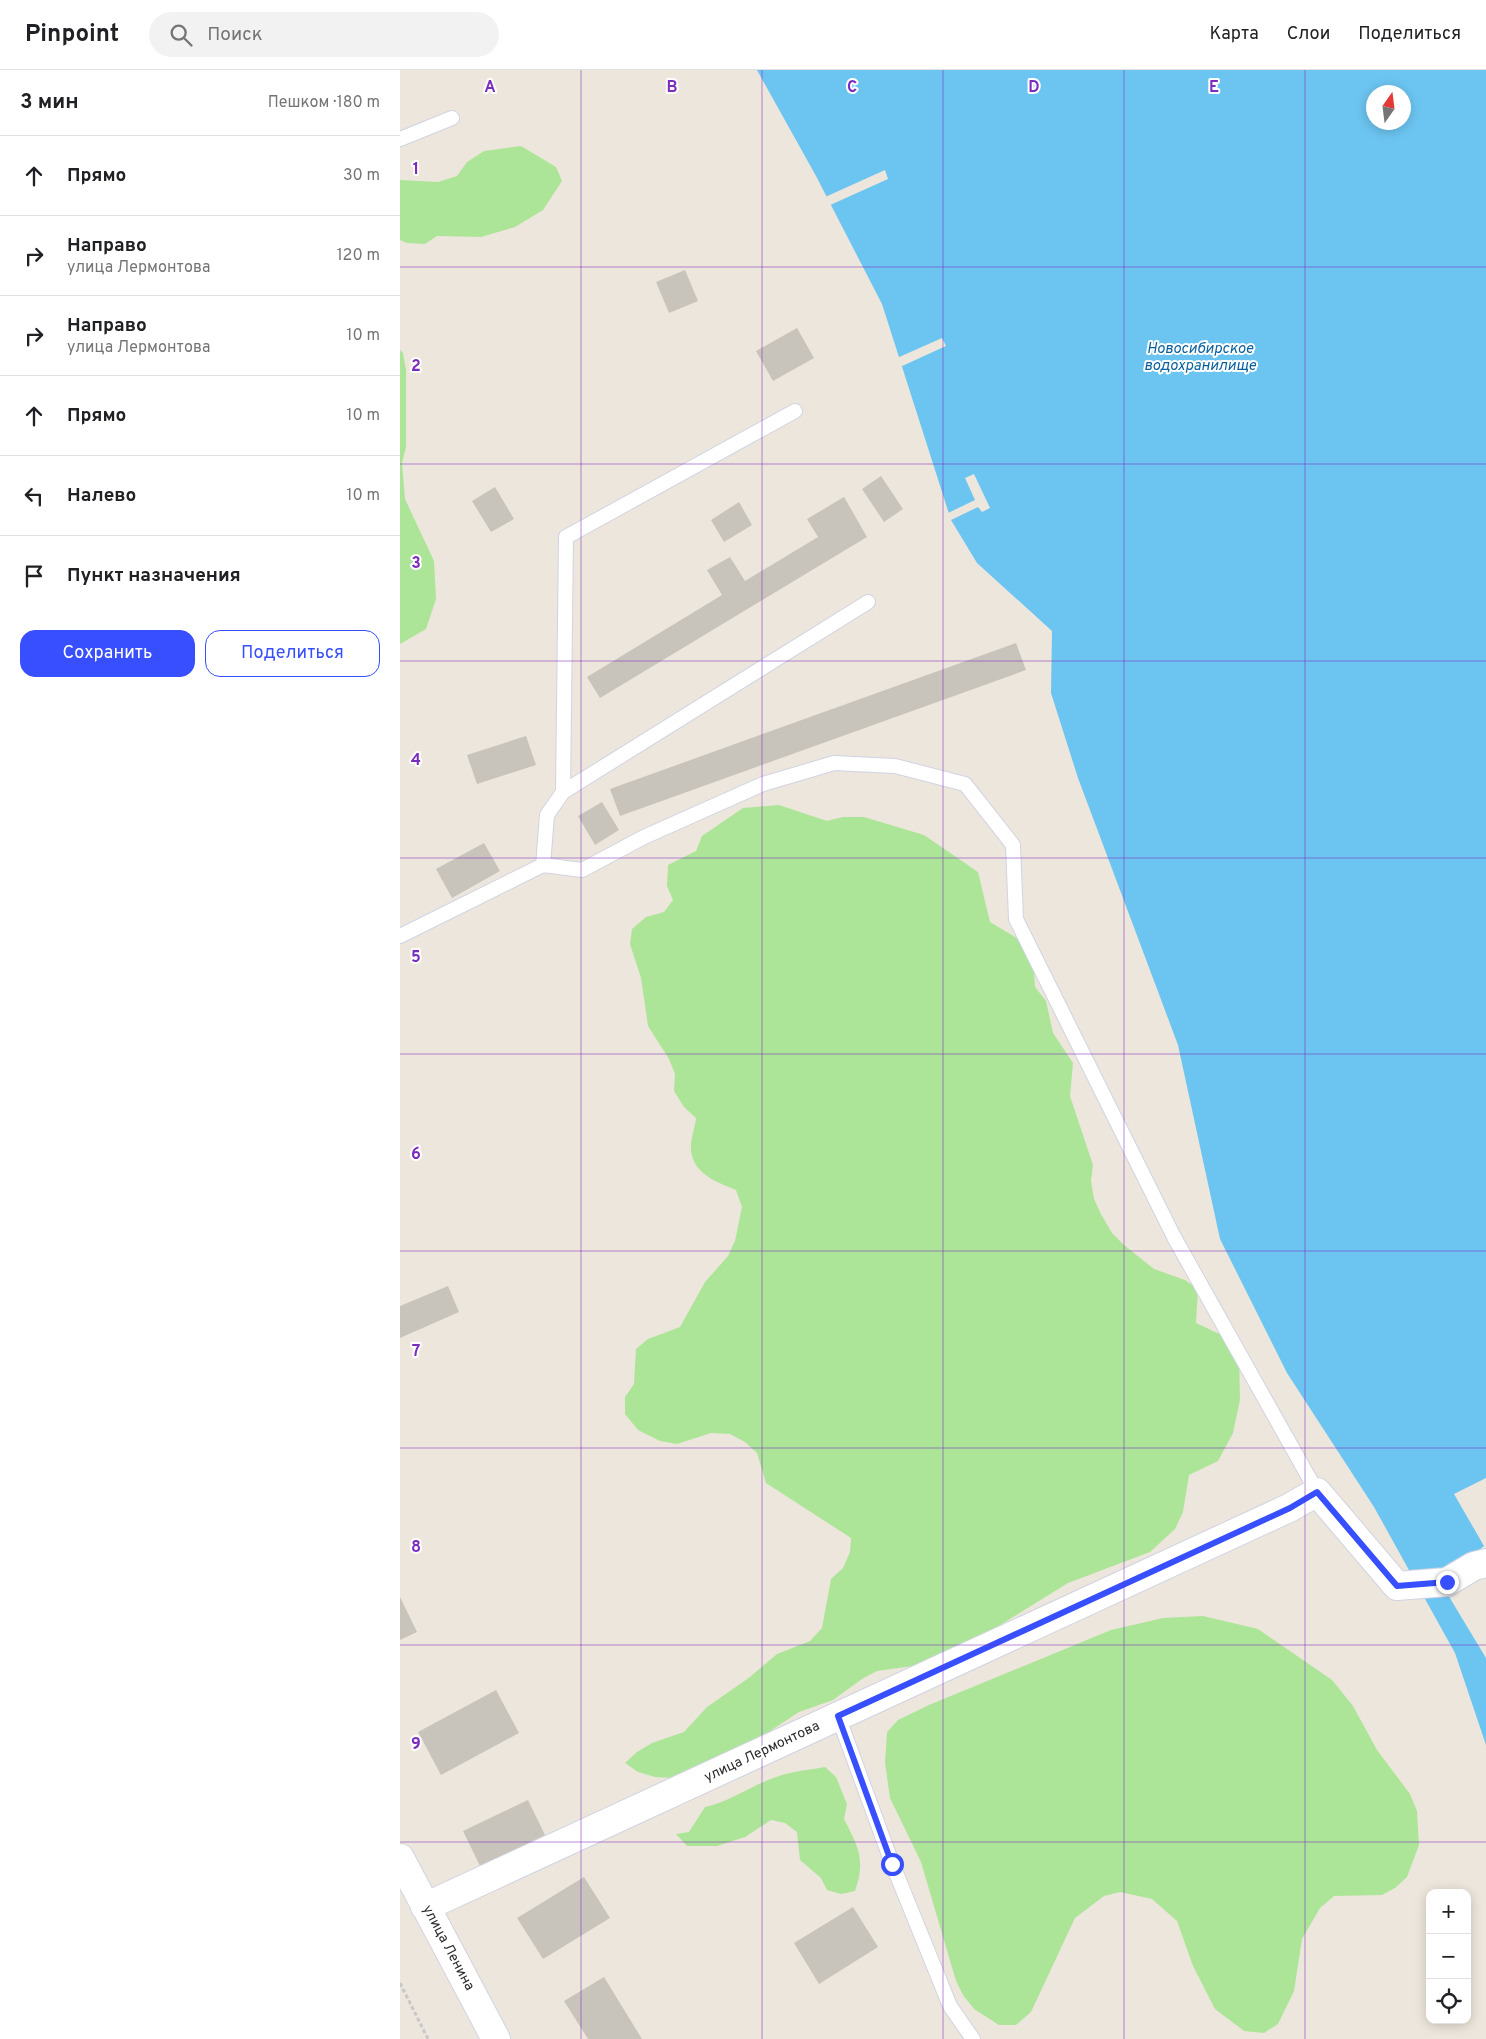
<!DOCTYPE html>
<html lang="ru">
<head>
<meta charset="utf-8">
<style>
	:root { --surface:#fff; --page:#f2f2f2; --text:#202124; --muted:#757577; --line:#e0e0e0; --accent:#374ffe }
	body { margin:0; font-family:Overpass,sans-serif; background:var(--page); color:var(--text) }
	.controls { position:absolute; right:15px; bottom:15px; display:grid; overflow:hidden; border-radius:10px; box-shadow:0 2px 12px #0003 }
	.controls button { width:45px; height:45px; display:grid; place-items:center; padding:0; border:0; border-bottom:1px solid var(--line); background:var(--surface); color:var(--text); font:25px sans-serif }
	.compass { position:absolute; left:966px; top:15px; width:45px; height:45px; border-radius:50%; background:var(--surface); box-shadow:0 2px 12px #0003; rotate:14deg }
	.stop { position:absolute; width:15px; height:15px; margin:-11px; border:4px solid #374ffe; border-radius:50%; background:#fff }
	.stop.end { background:#374ffe; border-color:#fff; box-shadow:0 1px 5px #0008 }
	.list { margin:0; padding:0; list-style:none }
	h2 { display:flex; justify-content:space-between; align-items:center; height:65px; margin:0; padding:0 20px; font-size:21px }
	h2 small { font-size:16px; font-weight:400; color:var(--muted) }
	.list li { display:grid; grid-template-columns:32px 1fr auto; gap:15px; align-items:center; box-sizing:border-box; height:80px; padding:0 20px; border-top:1px solid var(--line) }
	.list b { display:block; font-size:19px; white-space:nowrap }
	.list p { margin:0; font-size:16px; white-space:nowrap; color:var(--muted) }
	.list em { font-size:16px; font-style:normal; color:var(--muted) }
	.actions { display:flex; gap:10px; padding:15px 20px }
	.actions a { flex:1; padding:11px 0; border:1px solid var(--accent); border-radius:15px; text-align:center; font-size:18px; color:var(--accent) }
	.actions .main { background:var(--accent); color:#fff }
	.icon { flex:none; width:28px; height:28px; fill:none; stroke:currentColor; stroke-width:2; stroke-linecap:round; stroke-linejoin:round }
	.map { position:relative; flex:none; width:1086px; height:1969px; overflow:hidden }
	header { display:flex; align-items:center; gap:30px; box-sizing:border-box; height:70px; padding:0 25px; background:var(--surface); border-bottom:1px solid var(--line) }
	header strong { font-size:24px }
	nav { display:flex; gap:28px; margin-inline-start:auto; font-size:18px }
	.search { width:350px; height:45px; background:var(--page); display:flex; align-items:center; gap:12px; box-sizing:border-box; padding:0 18px; border-radius:28px; color:var(--muted); font-size:19px }
	main { display:flex }
	aside { flex:1; background:var(--surface) }
	.map>svg:first-child { display:block }
	.green { fill:#ace597 }
	.water { fill:#6cc5f1; fill-rule:evenodd }
	.pier { fill:#ede6dc }
	.building { fill:#c8c3bb }
	.lines { fill:none; stroke-linecap:round; stroke-linejoin:round }
	.lane-casing { stroke:#d1d3e3; stroke-width:16 }
	.secondary-casing { stroke:#d1d3e3; stroke-width:30 }
	.path { stroke:#c8c8c8; stroke-width:3; stroke-dasharray:4 2.5; stroke-linecap:butt }
	.lane { stroke:#fff; stroke-width:14 }
	.secondary { stroke:#fff; stroke-width:28 }
	.route { stroke:#374ffe; stroke-width:6 }
	.grid { fill:none; stroke:#7b2cbf; stroke-width:1; stroke-opacity:0.55 }
	.labels { text-anchor:middle; dominant-baseline:central; stroke-width:4; stroke-linejoin:round; paint-order:stroke }
	.street-label { font-size:14px; fill:#2a2a2a; stroke:#fff }
	.water-label { font-size:15px; font-style:italic; fill:#0a619e; stroke:#fff }
	.grid-label { font-size:16px; text-anchor:middle; font-weight:bold; fill:#7b2cbf; stroke:#fff; stroke-width:4; stroke-linejoin:round; paint-order:stroke }
</style>
</head>
<body>
<header>
<strong>Pinpoint</strong>
<div class="search"><svg class="icon" aria-label="search" viewBox="0 0 24 24"><circle cx="10" cy="10" r="6"/><path d="M15 15l6 6"/></svg>Поиск</div>
<nav><a>Карта</a><a>Слои</a><a>Поделиться</a></nav>
</header>
<main>
<aside>
<h2>3 мин<small>Пешком · 180 m</small></h2>
<ul class="list">
<li><svg class="icon" aria-label="ahead" viewBox="0 0 24 24"><path d="M12 20V5M6 11l6-6 6 6"/></svg><div><b>Прямо</b></div><em>30 m</em></li>
<li><svg class="icon" aria-label="right" viewBox="0 0 24 24"><path d="M7 20v-9h11M14 6l5 5-5 5"/></svg><div><b>Направо</b><p>улица Лермонтова</p></div><em>120 m</em></li>
<li><svg class="icon" aria-label="right" viewBox="0 0 24 24"><path d="M7 20v-9h11M14 6l5 5-5 5"/></svg><div><b>Направо</b><p>улица Лермонтова</p></div><em>10 m</em></li>
<li><svg class="icon" aria-label="ahead" viewBox="0 0 24 24"><path d="M12 20V5M6 11l6-6 6 6"/></svg><div><b>Прямо</b></div><em>10 m</em></li>
<li><svg class="icon" aria-label="left" viewBox="0 0 24 24"><path d="M17 20v-9H6M10 6l-5 5 5 5"/></svg><div><b>Налево</b></div><em>10 m</em></li>
<li><svg class="icon" aria-label="arrive" viewBox="0 0 24 24"><path d="M6 21V4h12l-3 4 3 4H6"/></svg><div><b>Пункт назначения</b></div></li>
</ul>
<div class="actions"><a class="main">Сохранить</a><a>Поделиться</a></div>
</aside>
<div class="map">
<svg width="1086" height="1969" viewBox="0 0 1086 1969">
	<rect width="100%" height="100%" fill="#ede6dc"/>
	<path class="green" d="M 121,76 L 156,97 L 162,111 L 143,140 L 115,157 L 81,167 L 37,166 L 25,174 L 7,173 L 0,170 L 0,110 L 38,112 L 57,106 L 67,92 L 84,81 Z
		M 0,280 L 3,283 L 6,300 L 6,377 L 2,393 L 5,429 L 34,491 L 36,529 L 26,559 L 0,574 Z
		M 379,735 L 427,751 L 443,747 L 464,747 L 524,765 L 578,802 L 590,852 L 620,870 L 633,885 L 635,917 L 646,931 L 653,963 L 673,993 L 670,1026 L 693,1095 L 691,1111 L 694,1129 L 701,1144 L 712,1163 L 724,1175 L 754,1199 L 785,1210 L 798,1219 L 796,1253 L 828,1268 L 839,1281 L 840,1330 L 833,1363 L 818,1391 L 789,1405 L 783,1442 L 775,1459 L 750,1482 L 668,1513 L 550,1586 L 534,1593 L 477,1601 L 462,1609 L 433,1630 L 399,1642 L 353,1672 L 273,1708 L 255,1707 L 238,1702 L 225,1693 L 237,1682 L 252,1673 L 284,1662 L 307,1637 L 350,1607 L 377,1584 L 410,1571 L 422,1558 L 431,1509 L 443,1498 L 450,1482 L 451,1468 L 366,1413 L 357,1383 L 345,1372 L 330,1364 L 311,1363 L 277,1374 L 260,1371 L 238,1360 L 225,1344 L 225,1327 L 234,1314 L 236,1279 L 248,1269 L 280,1257 L 305,1212 L 328,1186 L 335,1171 L 342,1137 L 336,1120 C 317,1112 293,1104 291,1080 C 290,1070 295,1058 296,1048 L 284,1037 L 274,1021 L 275,1004 L 269,989 L 248,956 L 241,908 L 230,874 L 232,859 L 246,847 L 264,842 L 273,830 L 267,816 L 268,795 L 296,781 L 302,766 L 343,738 Z
		M 803,1546 L 858,1559 L 932,1610 L 953,1636 L 977,1680 L 1010,1724 L 1017,1741 L 1019,1775 L 1007,1807 L 995,1818 L 982,1825 L 934,1826 L 920,1838 L 902,1869 L 894,1921 L 878,1954 L 864,1963 L 844,1961 L 815,1939 L 793,1896 L 777,1851 L 752,1829 L 720,1822 L 704,1826 L 675,1848 L 631,1942 L 616,1955 L 599,1955 L 574,1939 L 563,1925 L 556,1911 L 521,1792 L 490,1728 L 485,1693 L 487,1662 L 498,1650 L 529,1635 L 711,1560 L 763,1548 Z
		M 425,1697 L 436,1707 L 447,1734 L 444,1749 C 458,1776 466,1790 455,1821 L 441,1824 L 427,1820 L 421,1808 L 400,1790 L 397,1762 L 385,1753 L 371,1750 L 345,1767 L 317,1776 L 287,1776 L 276,1764 L 289,1762 L 305,1737 C 332,1731 353,1714 379,1706 C 393,1701 410,1700 425,1697 Z"/>
	<path class="water" d="M 357,0 L 1086,0 L 1086,1675 L 1055,1583 L 974,1437 L 887,1303 L 820,1169 L 778,975 L 678,708 L 651,623 L 652,561 L 577,493 L 551,450 L 482,234 L 416,106 ZM 974,22 L 1004,22 L 1004,52 L 974,52 Z"/>
	<path class="pier" d="M 485,100 L 488,109 L 428,136 L 423,128 Z
		M 542,268 L 546,276 L 500,297 L 497,288 Z
		M 574,404 L 590,438 L 582,442 L 578,437 L 549,451 L 546,444 L 575,430 L 565,408 Z
		M 1086,1408 L 1086,1588 L 1042,1515 L 1040,1510 L 1084,1476 L 1054,1424 Z"/>
	<path class="building" d="M 285,200 L 298,231 L 269,243 L 256,212 Z
		M 397,258 L 414,288 L 373,311 L 356,281 Z
		M 481,406 L 503,439 L 484,452 L 462,419 Z
		M 95,417 L 114,449 L 91,462 L 72,431 Z
		M 444,427 L 467,467 L 200,628 L 187,607 L 322,525 L 307,500 L 330,487 L 345,511 L 418,467 L 407,449 Z
		M 339,432 L 352,455 L 324,472 L 311,450 Z
		M 616,573 L 626,600 L 220,746 L 210,719 Z
		M 126,666 L 136,695 L 77,714 L 67,685 Z
		M 202,732 L 219,760 L 195,775 L 178,746 Z
		M 84,773 L 100,801 L 52,828 L 36,799 Z
		M 48,1216 L 59,1242 L 0,1268 L 0,1236 Z
		M 0,1527 L 17,1562 L 0,1570 Z
		M 96,1620 L 119,1663 L 41,1705 L 18,1662 Z
		M 128,1730 L 145,1765 L 80,1796 L 63,1761 Z
		M 184,1807 L 210,1848 L 143,1889 L 117,1848 Z
		M 453,1837 L 478,1877 L 419,1914 L 394,1873 Z
		M 204,1907 L 242,1969 L 188,1969 L 164,1931 Z"/>
	<g class="lines">
		<g class="lane-casing">
			<path id="lane" d="M 0,69 L 52,48
				M 163,722 L 166,467 L 395,341
				M 143,795 L 182,800 L 244,767 L 363,714 L 434,693 L 495,696 L 565,714 L 613,775 L 616,849 L 774,1167 L 917,1422
				M 0,866 L 143,795 L 147,745 L 163,722 L 468,532
				M 438,1646 L 492,1793 L 550,1936 L 573,1969"/>
		</g>
		<g class="secondary-casing">
			<path id="secondary" d="M 0,1788 L 96,1969
				M 25,1837 L 889,1438 L 917,1422 L 997,1516 L 1047,1512 L 1074,1496 L 1086,1493"/>
		</g>
		<path class="path" d="M 0,1913 L 28,1969"/>
		<use href="#lane" class="lane"/>
		<use href="#secondary" class="secondary"/>
	</g>
	<g class="lines">
		<path class="route" d="M 492,1794 L 438,1646 L 890,1438 L 917,1422 L 997,1516 L 1047,1512"/>
	</g>
	<path class="grid" d="M 181,0 L 181,1969M 362,0 L 362,1969M 543,0 L 543,1969M 724,0 L 724,1969M 905,0 L 905,1969M 0,197 L 1086,197M 0,394 L 1086,394M 0,591 L 1086,591M 0,788 L 1086,788M 0,984 L 1086,984M 0,1181 L 1086,1181M 0,1378 L 1086,1378M 0,1575 L 1086,1575M 0,1772 L 1086,1772"/>
	<g class="labels">
		<g class="street-label">
			<text transform="translate(362 1682) rotate(-25)">улица Лермонтова</text>
			<text transform="translate(48 1878) rotate(62)">улица Ленина</text>
		</g>
		<g class="water-label">
			<text x="800" y="279">Новосибирское<tspan x="800" dy="17">водохранилище</tspan></text>
		</g>
	</g>
	<g class="grid-label">
		<text x="90" y="22">A</text>
		<text x="272" y="22">B</text>
		<text x="452" y="22">C</text>
		<text x="634" y="22">D</text>
		<text x="814" y="22">E</text>
		<text x="16" y="104">1</text>
		<text x="16" y="301">2</text>
		<text x="16" y="498">3</text>
		<text x="16" y="695">4</text>
		<text x="16" y="892">5</text>
		<text x="16" y="1089">6</text>
		<text x="16" y="1286">7</text>
		<text x="16" y="1482">8</text>
		<text x="16" y="1679">9</text>
	</g>
</svg>
<div class="controls">
<button>+</button>
<button>−</button>
<button><svg class="icon" aria-label="locate" viewBox="0 0 24 24"><circle cx="12" cy="12" r="6"/><path d="M12 2v4M12 18v4M2 12h4M18 12h4"/></svg></button>
</div>
<svg class="compass" viewBox="-18 -18 36 36"><path d="M0-13l5 13h-10z" fill="#e53935"/><path d="M0 13l5-13h-10z" fill="#757577"/></svg>
<div class="stop" style="left:492px;top:1794px"></div>
<div class="stop end" style="left:1047px;top:1512px"></div>
</div>
</main>
</body>
</html>
